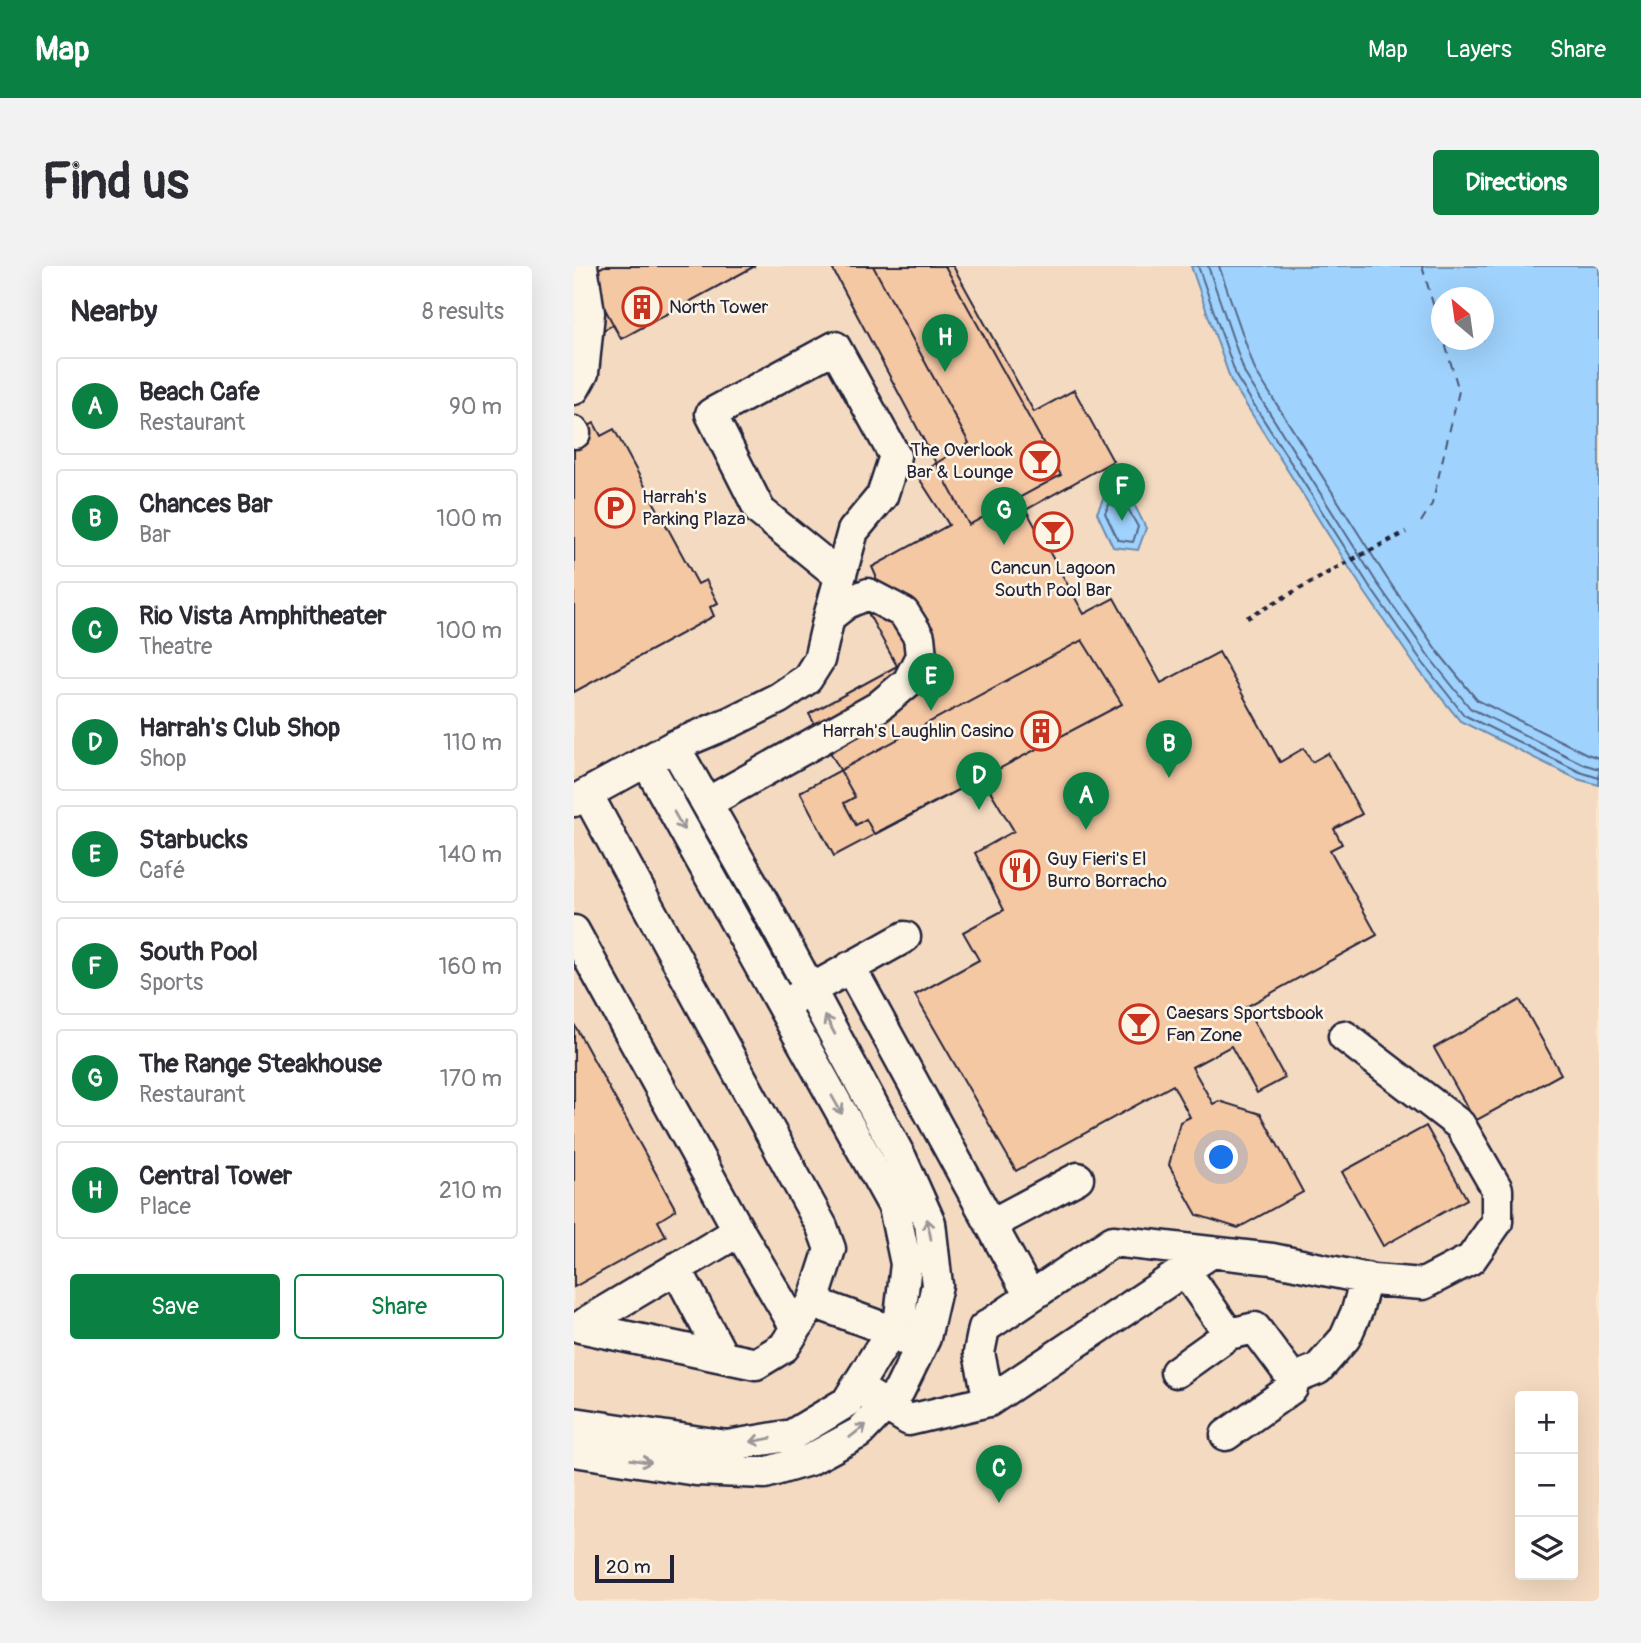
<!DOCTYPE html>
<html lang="en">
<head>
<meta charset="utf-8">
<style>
	:root { --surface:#fff; --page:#f2f2f3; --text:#2b2b33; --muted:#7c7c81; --line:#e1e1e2; --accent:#0b8043 }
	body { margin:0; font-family:Pangolin,sans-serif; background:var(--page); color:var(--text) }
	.controls { position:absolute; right:21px; bottom:21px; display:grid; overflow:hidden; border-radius:7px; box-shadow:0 7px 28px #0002 }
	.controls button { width:63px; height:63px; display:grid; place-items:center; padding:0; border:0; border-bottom:2px solid var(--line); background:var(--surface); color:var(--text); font:35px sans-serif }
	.compass { position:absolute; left:857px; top:21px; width:63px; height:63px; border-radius:50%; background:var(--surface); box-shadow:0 7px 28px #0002; rotate:331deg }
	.scale { position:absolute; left:21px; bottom:18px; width:79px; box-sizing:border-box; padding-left:7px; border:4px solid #22223b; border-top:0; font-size:19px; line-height:24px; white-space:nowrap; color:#22223b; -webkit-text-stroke:5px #fcf5e5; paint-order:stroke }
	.you { position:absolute; left:648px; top:892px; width:24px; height:24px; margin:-18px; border:5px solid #fff; border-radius:50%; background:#1a73e8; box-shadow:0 0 0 10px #1a73e833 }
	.badge { display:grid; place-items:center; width:46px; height:46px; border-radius:50%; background:var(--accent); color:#fff; font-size:23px; font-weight:700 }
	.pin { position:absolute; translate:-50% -58px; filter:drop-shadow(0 2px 4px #0008) }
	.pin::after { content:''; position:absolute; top:37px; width:24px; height:21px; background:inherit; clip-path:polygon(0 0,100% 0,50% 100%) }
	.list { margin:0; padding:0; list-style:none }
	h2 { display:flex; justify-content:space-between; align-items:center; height:91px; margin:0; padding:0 28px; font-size:30px }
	h2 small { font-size:23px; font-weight:400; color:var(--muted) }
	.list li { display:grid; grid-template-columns:46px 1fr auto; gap:21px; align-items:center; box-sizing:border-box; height:98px; margin:0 14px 14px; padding:0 14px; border:2px solid var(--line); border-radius:7px }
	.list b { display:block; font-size:26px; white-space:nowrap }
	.list p { margin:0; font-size:23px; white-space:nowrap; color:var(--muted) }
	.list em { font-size:23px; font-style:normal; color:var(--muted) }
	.actions { display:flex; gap:14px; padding:21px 28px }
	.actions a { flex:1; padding:16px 0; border:2px solid var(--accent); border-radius:7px; text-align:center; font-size:24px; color:var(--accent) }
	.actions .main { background:var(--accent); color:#fff }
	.icon { flex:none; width:38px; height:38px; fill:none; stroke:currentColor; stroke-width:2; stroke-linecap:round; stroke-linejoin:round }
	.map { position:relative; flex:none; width:1025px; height:1335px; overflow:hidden; border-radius:7px }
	header { display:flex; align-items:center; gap:42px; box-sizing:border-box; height:98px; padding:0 35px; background:var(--accent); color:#fff }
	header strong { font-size:33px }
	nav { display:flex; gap:38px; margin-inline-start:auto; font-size:24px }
	.intro { display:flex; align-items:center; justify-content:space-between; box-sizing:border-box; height:168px; padding:0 42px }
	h1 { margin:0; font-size:49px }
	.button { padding:18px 32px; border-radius:7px; background:var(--accent); color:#fff; font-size:24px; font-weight:700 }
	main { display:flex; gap:42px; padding:0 42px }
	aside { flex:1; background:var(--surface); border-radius:7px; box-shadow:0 7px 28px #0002 }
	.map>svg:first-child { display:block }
	.built { fill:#f4dac1; fill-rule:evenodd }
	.water { fill:#9fd2fc; stroke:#6d8caf; stroke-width:2; fill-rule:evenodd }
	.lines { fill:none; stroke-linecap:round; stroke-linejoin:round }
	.shore { stroke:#546888; stroke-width:2 }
	.ferry { stroke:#485775; stroke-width:2; stroke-dasharray:9 7; stroke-linecap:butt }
	.building { fill:#f5c8a4; stroke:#22223b; stroke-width:2 }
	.minor-casing { stroke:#22223b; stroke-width:35 }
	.path { stroke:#22223b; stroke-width:4.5; stroke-dasharray:5 5; stroke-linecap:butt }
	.minor { stroke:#fcf5e5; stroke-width:30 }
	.oneway { stroke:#9a9698 }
	.labels { text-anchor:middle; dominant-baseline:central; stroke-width:5; stroke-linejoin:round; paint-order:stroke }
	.poi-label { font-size:19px; fill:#22223b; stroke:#fcf5e5; text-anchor:start }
</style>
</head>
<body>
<header>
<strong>Map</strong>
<nav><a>Map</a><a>Layers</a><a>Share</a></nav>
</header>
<div class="intro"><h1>Find us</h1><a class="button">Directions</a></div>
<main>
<aside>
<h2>Nearby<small>8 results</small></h2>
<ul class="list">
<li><span class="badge">A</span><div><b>Beach Cafe</b><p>Restaurant</p></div><em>90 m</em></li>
<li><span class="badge">B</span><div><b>Chances Bar</b><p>Bar</p></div><em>100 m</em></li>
<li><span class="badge">C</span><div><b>Rio Vista Amphitheater</b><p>Theatre</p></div><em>100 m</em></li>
<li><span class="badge">D</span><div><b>Harrah's Club Shop</b><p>Shop</p></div><em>110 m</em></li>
<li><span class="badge">E</span><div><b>Starbucks</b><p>Café</p></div><em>140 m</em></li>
<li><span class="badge">F</span><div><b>South Pool</b><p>Sports</p></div><em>160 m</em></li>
<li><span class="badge">G</span><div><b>The Range Steakhouse</b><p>Restaurant</p></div><em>170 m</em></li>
<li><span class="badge">H</span><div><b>Central Tower</b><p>Place</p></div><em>210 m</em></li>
</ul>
<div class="actions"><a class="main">Save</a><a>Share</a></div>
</aside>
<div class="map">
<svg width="1025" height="1335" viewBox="0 0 1025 1335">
	<rect width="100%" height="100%" fill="#fae8d2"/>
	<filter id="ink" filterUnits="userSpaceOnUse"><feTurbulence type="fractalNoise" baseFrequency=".0143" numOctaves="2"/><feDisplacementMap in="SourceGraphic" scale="14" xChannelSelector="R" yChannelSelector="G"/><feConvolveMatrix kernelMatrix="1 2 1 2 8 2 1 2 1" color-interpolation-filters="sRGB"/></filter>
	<g filter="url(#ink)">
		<path class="built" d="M 0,0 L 618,0 L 657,115 L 886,455 L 1003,513 L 1025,518 L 1025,1335 L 0,1335 ZM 946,1130 L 999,1130 L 999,1309 L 946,1309 Z"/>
		<path class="water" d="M 617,0 L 1025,0 L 1025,519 L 1003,513 L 886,455 L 843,402 L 790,325 L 657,115 ZM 867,32 L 909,32 L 909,74 L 867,74 Z
			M 533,223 L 556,230 L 572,262 L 564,284 L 539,281 L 523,247 Z"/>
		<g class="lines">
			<path class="shore" d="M 624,0 L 663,112 L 796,321 L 849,397 L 890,449 L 1006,506 L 1025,512
				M 634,0 L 671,108 L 803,317 L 856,392 L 896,442 L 1009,498 L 1025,503
				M 645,0 L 681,104 L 812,311 L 864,386 L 903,434 L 1013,488 L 1025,492
				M 538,233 L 551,237 L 564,261 L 559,276 L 545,274 L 543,272 L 531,247 Z"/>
			<path class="ferry" d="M 848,0 L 867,65
				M 847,256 L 858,238 L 885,125 L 870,74"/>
		</g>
		<path class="building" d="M 30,0 L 181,0 L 47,73 L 39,59 L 30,64 L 17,40 L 13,9 Z
			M 30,0 L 181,0 L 47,73 L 13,9 Z
			M 261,0 L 371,0 L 487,209 L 395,259 L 258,2 Z
			M 299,0 L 379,0 L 460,146 L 500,124 L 539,195 L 452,244 L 510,348 L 540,332 L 587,417 L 645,386 L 706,496 L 730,482 L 738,496 L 754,487 L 788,548 L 760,563 L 768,578 L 756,584 L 803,669 L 672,741 L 711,812 L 683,827 L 657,780 L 618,801 L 639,838 L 645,835 L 687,848 L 729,926 L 664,962 L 623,949 L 595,899 L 606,856 L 616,851 L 599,819 L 442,905 L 341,729 L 405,694 L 389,666 L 430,644 L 401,587 L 440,565 L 408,511 L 300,568 L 292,553 L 282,559 L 270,537 L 281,531 L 235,448 L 323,400 L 295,349 L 299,347 L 302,310 L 298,301 L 375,259 L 343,209 L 395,177 Z
			M 20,157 L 27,170 L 40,163 L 124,318 L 132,314 L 144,337 L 136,341 L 140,350 L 0,426 L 0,168 Z
			M 508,374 L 548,438 L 260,590 L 226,526 Z
			M 946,734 L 987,808 L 901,855 L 860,782 Z
			M 0,758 L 102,944 L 84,955 L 92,970 L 0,1021 Z
			M 852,860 L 893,933 L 809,980 L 768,906 Z"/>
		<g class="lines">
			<g class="minor-casing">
				<path id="minor" d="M 0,123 L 9,107 L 15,47 L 8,0
					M 0,166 L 1,167
					M 255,351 L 279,265 L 308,230 L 321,190 L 261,81 L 137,148 L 186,245 L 266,310
					M 0,535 L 100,480 L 157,456 L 205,432 L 233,413 L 245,394 L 255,351 L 273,337 L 294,328 L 330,347 L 345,371 L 347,390 L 334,416 L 304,441 L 133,537
					M 0,665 L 165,965 L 222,1062
					M 276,701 L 456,1030
					M 220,733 L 331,671
					M 418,958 L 504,912
					M 102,1002 L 149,1091
					M 611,1005 L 655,1068 L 681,1062 L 719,1113 L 718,1122 L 652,1169
					M 239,1036 L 318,1065 L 334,1075
					M 6,1061 L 182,1098 L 210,1081 L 239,1036 L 256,983 L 248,961 L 13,528
					M 6,1061 L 16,1054 L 165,965
					M 602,1106 L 655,1068
					M 719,1113 L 744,1103 L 771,1072 L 783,1045 L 792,1012
					M 295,1129 L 335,1154 L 415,1135 L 638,986
					M 415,1135 L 405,1087 L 410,1062 L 539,975 L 698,993 L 799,1014 L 849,1018 L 897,993 L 923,956 L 923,923 L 886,859 L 770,770
					M 0,1157 L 153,1180 L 218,1169 L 273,1136 L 326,1051 L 332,998 L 320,941 L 72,495
					M 0,1185 L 122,1204 L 191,1207 L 235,1194 L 285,1167 L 325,1125 L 351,1072 L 363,1019 L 356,957 L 327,892 L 194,645 L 100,480"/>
			</g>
			<path class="path" d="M 673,352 L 768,299 L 832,266"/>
			<use href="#minor" class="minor"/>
		</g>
		<defs><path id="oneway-shaft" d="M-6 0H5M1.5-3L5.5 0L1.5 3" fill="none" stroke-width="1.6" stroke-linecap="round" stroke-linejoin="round" transform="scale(1.75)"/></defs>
		<g class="oneway">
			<use href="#oneway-shaft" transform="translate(105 555) rotate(61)"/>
			<use href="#oneway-shaft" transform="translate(256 759) rotate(-118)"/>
			<use href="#oneway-shaft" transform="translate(263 839) rotate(61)"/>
			<use href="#oneway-shaft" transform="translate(355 963) rotate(-101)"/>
			<use href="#oneway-shaft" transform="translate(284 1165) rotate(-38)"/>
			<use href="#oneway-shaft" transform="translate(187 1174) rotate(170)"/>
			<use href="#oneway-shaft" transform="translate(67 1195) rotate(9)"/>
		</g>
	</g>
	<defs>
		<g id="building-ring" transform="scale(2.0125)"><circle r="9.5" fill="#fcf5e5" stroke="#c8321e" stroke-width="1.5"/><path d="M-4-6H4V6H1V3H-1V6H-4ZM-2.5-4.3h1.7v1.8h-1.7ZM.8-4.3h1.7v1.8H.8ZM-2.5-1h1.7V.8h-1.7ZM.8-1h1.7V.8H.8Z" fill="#c8321e"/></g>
		<g id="bar-ring" transform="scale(2.0125)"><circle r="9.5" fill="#fcf5e5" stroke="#c8321e" stroke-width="1.5"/><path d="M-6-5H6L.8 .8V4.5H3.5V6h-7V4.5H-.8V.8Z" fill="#c8321e"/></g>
		<g id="parking-ring" transform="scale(2.0125)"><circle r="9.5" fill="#fcf5e5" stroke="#c8321e" stroke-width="1.5"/><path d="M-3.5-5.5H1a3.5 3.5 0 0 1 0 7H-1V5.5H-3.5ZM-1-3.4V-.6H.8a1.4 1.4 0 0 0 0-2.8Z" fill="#c8321e"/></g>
		<g id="restaurant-ring" transform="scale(2.0125)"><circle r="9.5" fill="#fcf5e5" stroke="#c8321e" stroke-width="1.5"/><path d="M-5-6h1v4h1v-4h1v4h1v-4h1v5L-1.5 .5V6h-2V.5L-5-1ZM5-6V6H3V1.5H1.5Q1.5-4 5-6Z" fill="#c8321e"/></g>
	</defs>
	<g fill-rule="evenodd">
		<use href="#building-ring" x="68" y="41"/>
		<use href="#bar-ring" x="466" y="195"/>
		<use href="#parking-ring" x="41" y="242"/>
		<use href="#bar-ring" x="479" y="266"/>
		<use href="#building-ring" x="467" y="465"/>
		<use href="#restaurant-ring" x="446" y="604"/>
		<use href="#bar-ring" x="565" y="758"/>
	</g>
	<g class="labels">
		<g class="poi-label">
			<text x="95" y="41">North Tower</text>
			<text x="439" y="184" text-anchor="end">The Overlook<tspan x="439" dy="22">Bar &amp; Lounge</tspan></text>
			<text x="68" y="231">Harrah's<tspan x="68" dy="22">Parking Plaza</tspan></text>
			<text x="479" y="302" text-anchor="middle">Cancun Lagoon<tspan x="479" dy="22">South Pool Bar</tspan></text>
			<text x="440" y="465" text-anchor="end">Harrah's Laughlin Casino</text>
			<text x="473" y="593">Guy Fieri's El<tspan x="473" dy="22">Burro Borracho</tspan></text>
			<text x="592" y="747">Caesars Sportsbook<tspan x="592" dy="22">Fan Zone</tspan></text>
		</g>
	</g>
</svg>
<div class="controls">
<button>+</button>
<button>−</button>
<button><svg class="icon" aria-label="layers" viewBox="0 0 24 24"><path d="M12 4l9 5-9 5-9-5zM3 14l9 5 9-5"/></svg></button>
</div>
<svg class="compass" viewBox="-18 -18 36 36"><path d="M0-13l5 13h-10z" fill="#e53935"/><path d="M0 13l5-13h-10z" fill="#7c7c81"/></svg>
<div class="scale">20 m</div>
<div class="you"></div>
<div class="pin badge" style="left:512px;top:564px">A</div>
<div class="pin badge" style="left:595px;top:512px">B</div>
<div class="pin badge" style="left:425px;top:1237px">C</div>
<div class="pin badge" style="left:405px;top:544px">D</div>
<div class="pin badge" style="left:357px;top:445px">E</div>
<div class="pin badge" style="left:548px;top:255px">F</div>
<div class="pin badge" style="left:430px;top:279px">G</div>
<div class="pin badge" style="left:371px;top:106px">H</div>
</div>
</main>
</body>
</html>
